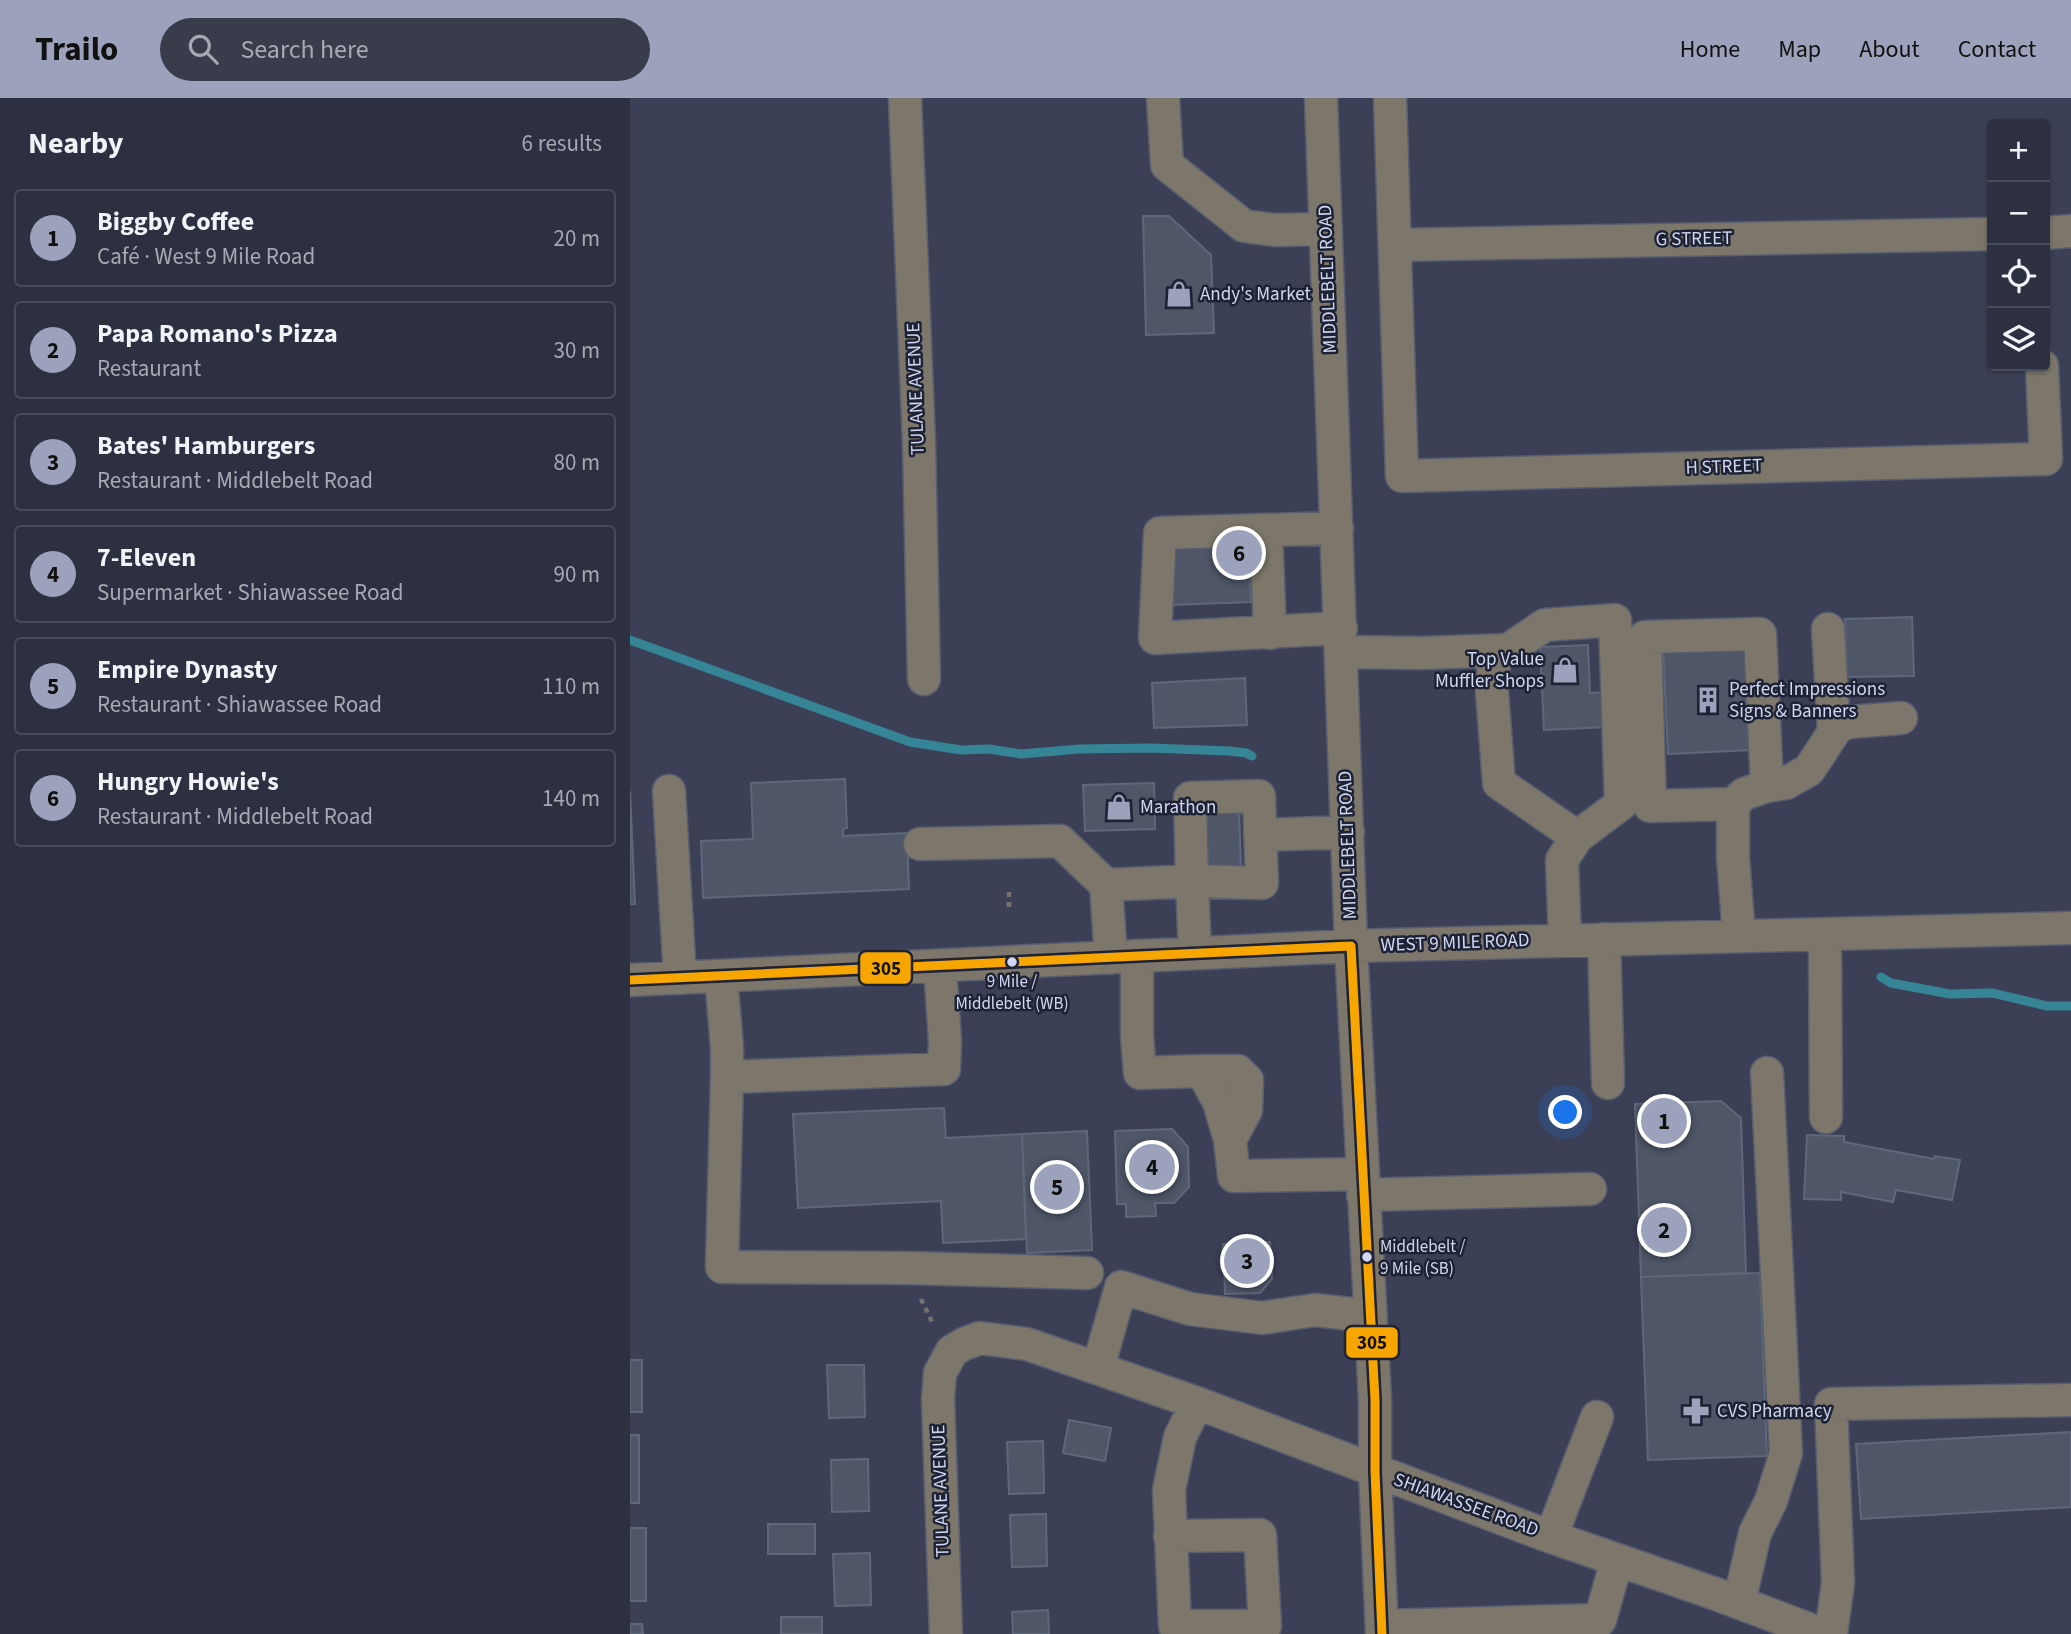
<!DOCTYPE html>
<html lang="en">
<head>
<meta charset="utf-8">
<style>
	:root { --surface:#2c3040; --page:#383c4b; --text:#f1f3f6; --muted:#a6a9b1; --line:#484b59; --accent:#9ca2bb }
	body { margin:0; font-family:"Source Sans 3",sans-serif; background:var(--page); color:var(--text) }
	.controls { position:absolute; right:21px; top:21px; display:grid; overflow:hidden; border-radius:7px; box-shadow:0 2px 5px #0004 }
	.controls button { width:63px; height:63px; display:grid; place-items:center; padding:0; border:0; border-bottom:2px solid var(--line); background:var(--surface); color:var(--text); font:35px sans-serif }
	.you { position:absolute; left:936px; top:1015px; width:24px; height:24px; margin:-18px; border:5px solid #fff; border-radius:50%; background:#1a73e8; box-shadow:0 0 0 10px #1a73e833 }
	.badge { display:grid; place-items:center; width:46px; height:46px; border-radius:50%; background:var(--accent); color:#111; font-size:23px; font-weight:700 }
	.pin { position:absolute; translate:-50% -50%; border:4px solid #fff; box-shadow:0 2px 7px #0006 }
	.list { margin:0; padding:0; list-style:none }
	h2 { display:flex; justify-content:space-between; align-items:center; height:91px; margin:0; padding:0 28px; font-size:30px }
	h2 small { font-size:23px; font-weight:400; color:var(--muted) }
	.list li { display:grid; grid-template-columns:46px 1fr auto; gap:21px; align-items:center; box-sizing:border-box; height:98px; margin:0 14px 14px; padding:0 14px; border:2px solid var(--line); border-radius:7px }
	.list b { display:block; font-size:26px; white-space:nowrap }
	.list p { margin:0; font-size:23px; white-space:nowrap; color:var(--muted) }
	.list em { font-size:23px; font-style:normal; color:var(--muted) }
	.icon { flex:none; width:38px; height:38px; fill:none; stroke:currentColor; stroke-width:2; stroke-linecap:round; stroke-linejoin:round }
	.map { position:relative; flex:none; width:1441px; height:1536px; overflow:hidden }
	header { display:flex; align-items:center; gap:42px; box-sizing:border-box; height:98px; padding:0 35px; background:var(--accent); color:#111 }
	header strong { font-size:33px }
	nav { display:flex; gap:38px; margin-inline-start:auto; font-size:24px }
	.search { width:490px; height:63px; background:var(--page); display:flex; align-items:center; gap:18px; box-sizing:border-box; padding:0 24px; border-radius:38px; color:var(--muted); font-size:26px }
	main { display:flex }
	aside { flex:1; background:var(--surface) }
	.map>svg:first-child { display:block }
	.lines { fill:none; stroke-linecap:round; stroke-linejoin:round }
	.stream { stroke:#368596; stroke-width:9 }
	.building { fill:#4e5667; stroke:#5f687a; stroke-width:2 }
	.minor-casing { stroke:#585d6f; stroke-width:35 }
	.path { stroke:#747270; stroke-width:4.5; stroke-dasharray:5 5; stroke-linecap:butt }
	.minor { stroke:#7c776a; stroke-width:32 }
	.bus-1-casing { stroke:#1d2234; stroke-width:14 }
	.bus-1 { stroke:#f7a600; stroke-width:9 }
	.bus-dot { fill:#d0d7f1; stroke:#1d2234; stroke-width:2.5 }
	.labels { text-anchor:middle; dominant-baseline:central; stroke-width:5; stroke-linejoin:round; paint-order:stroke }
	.bus-label { font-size:17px; fill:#d0d7f1; stroke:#1d2234 }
	.street-label { font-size:19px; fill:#d0d7f1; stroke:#1d2234 }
	.poi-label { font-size:19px; fill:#d0d7f1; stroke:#1d2234; text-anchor:start }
	.line-badge { stroke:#1d2234; stroke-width:2.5 }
	.pale-badge-label { font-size:19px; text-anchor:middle; font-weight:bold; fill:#111 }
</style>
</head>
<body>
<header>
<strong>Trailo</strong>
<div class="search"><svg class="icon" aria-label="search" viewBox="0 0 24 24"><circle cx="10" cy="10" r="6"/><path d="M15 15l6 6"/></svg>Search here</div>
<nav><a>Home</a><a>Map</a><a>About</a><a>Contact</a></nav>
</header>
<main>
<aside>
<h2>Nearby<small>6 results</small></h2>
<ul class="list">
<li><span class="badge">1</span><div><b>Biggby Coffee</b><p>Café · West 9 Mile Road</p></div><em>20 m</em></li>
<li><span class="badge">2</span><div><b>Papa Romano's Pizza</b><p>Restaurant</p></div><em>30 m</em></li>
<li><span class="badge">3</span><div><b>Bates' Hamburgers</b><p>Restaurant · Middlebelt Road</p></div><em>80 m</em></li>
<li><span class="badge">4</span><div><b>7-Eleven</b><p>Supermarket · Shiawassee Road</p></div><em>90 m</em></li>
<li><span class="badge">5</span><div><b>Empire Dynasty</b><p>Restaurant · Shiawassee Road</p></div><em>110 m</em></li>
<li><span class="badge">6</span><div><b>Hungry Howie's</b><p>Restaurant · Middlebelt Road</p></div><em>140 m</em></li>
</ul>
</aside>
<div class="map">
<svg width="1441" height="1536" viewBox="0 0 1441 1536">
	<rect width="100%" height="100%" fill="#3b4056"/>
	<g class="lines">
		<path class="stream" d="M 0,542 L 280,644 L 331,652 L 359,651 L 391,656 L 449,651 L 520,650 L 599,653 L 616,655 L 622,658
			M 1251,879 L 1261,885 L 1320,896 L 1363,895 L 1417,908 L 1441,908"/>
	</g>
	<path class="building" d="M 513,118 L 539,118 L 581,157 L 584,235 L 516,237 Z
		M 619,442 L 621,504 L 542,507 L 540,448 Z
		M 1282,519 L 1284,578 L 1217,579 L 1215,521 Z
		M 958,547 L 960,595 L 976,594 L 978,629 L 914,632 L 910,549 Z
		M 1117,548 L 1122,652 L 1038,656 L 1033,552 Z
		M 615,580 L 617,627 L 524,630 L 522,585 Z
		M 215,681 L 217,730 L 213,731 L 213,738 L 277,735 L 279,791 L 73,800 L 71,743 L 123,741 L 121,685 Z
		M 524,685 L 525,731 L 455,733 L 453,687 Z
		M 0,693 L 5,806 L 0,806 Z
		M 609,710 L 611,772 L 575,773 L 573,711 Z
		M 1091,1003 L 1111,1020 L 1116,1175 L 1011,1179 L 1005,1006 Z
		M 314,1010 L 316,1040 L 392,1036 L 396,1141 L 313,1145 L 311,1103 L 168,1110 L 163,1016 Z
		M 542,1031 L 558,1049 L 559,1089 L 544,1105 L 525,1105 L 526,1118 L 496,1119 L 496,1106 L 487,1106 L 485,1033 Z
		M 457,1033 L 462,1152 L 397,1155 L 392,1036 Z
		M 1177,1037 L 1214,1038 L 1214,1044 L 1304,1061 L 1305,1058 L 1330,1062 L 1322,1102 L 1266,1092 L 1263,1104 L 1211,1094 L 1211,1102 L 1174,1101 Z
		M 640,1144 L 642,1181 L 630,1195 L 595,1196 L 593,1146 Z
		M 1130,1175 L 1137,1358 L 1018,1362 L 1011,1179 Z
		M 0,1262 L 12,1262 L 12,1314 L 0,1314 Z
		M 197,1267 L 234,1267 L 235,1319 L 199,1320 Z
		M 439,1322 L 481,1330 L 475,1363 L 433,1355 Z
		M 1441,1334 L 1441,1409 L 1231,1421 L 1226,1346 Z
		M 0,1337 L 9,1337 L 9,1405 L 0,1405 Z
		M 413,1343 L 414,1395 L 379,1396 L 377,1344 Z
		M 238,1361 L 239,1413 L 202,1414 L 201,1362 Z
		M 416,1416 L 417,1468 L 382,1469 L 380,1417 Z
		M 138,1426 L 185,1426 L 185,1456 L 138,1456 Z
		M 0,1430 L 16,1430 L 16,1503 L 0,1503 Z
		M 240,1455 L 241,1507 L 205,1508 L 203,1456 Z
		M 418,1512 L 419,1536 L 383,1536 L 382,1514 Z
		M 151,1519 L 192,1519 L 192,1536 L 151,1536 Z
		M 0,1526 L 12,1526 L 13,1536 L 0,1536 Z"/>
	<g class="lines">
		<g class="minor-casing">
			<path id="minor" d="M 275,0 L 289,345 L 294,581
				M 533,0 L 537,67 L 614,128 L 645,132 L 696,131
				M 691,0 L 721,848 L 745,1302 L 745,1373 L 752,1536
				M 760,0 L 772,378 L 1416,361 L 1412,268
				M 1415,135 L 1441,133
				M 765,147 L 1362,136
				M 707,430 L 530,435 L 525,540 L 711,530
				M 636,432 L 640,535
				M 1198,531 L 1204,634
				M 865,553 L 862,594 L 869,685 L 947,739
				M 712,554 L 792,555 L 878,552 L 915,527 L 985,522 L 991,706 L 947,739 L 932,762 L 935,842
				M 39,693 L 50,880
				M 1103,706 L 1020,708 L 1015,539 L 1130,536 L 1137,688
				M 630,737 L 718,734
				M 290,746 L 430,743 L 476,787
				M 1195,836 L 1196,1019
				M 1109,838 L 1103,759 L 1103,706 L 1114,696 L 1137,688 L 1156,685 L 1179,672 L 1204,634 L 1211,627 L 1220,624 L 1271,620
				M 974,841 L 978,985
				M 507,858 L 507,937 L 510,975 L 572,973 L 589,1004 L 600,1042 L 604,1078 L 732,1076
				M 481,860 L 476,787 L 562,783 L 560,700 L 629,698 L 632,785 L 562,783 L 565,855
				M 91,878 L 97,950 L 97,979 L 314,971 L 315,943 L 310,868
				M 0,882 L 721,848 L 1441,830
				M 572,973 L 608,973 L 617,982 L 616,1012 L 600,1042
				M 97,979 L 92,1169 L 279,1170 L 457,1175
				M 733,1097 L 960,1091
				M 468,1270 L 491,1189 L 560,1211 L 632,1220 L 685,1212 L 740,1218
				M 540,1438 L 630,1437 L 635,1528 L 545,1528 L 539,1392 L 550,1339 L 567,1305
				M 921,1439 L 967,1319
				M 1109,1505 L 1125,1435 L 1141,1403 L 1156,1355 L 1137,975
				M 752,1528 L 970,1522 L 987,1462
				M 316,1536 L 308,1301 L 310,1275 L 322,1253 L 334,1246 L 350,1240 L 397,1246 L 567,1305 L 921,1439 L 1086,1496 L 1192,1536
				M 1201,1536 L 1208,1485 L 1201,1306 L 1441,1302"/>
		</g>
		<path class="path" d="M 379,794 L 379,813
			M 291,1201 L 304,1228"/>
		<use href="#minor" class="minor"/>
		<g class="bus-1-casing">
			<path id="bus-1" d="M 721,848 L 745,1302 L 745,1373 L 752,1536
				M 0,882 L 721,848"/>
		</g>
		<use href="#bus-1" class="bus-1"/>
	</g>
	<defs>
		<g id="shop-bare" transform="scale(2.1)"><path d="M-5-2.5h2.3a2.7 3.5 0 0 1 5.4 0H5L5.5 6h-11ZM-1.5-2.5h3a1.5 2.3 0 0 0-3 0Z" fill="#9ca2bb" stroke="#1d2234" stroke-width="2.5" paint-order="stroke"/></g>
		<g id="building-bare" transform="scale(2.1)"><path d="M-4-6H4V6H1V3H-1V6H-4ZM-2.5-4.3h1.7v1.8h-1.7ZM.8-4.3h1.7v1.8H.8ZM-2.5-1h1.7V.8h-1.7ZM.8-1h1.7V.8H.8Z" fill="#9ca2bb" stroke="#1d2234" stroke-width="2.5" paint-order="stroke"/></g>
		<g id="pharmacy-bare" transform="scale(2.1)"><path d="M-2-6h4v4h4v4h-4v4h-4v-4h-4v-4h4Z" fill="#9ca2bb" stroke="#1d2234" stroke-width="2.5" paint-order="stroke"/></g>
	</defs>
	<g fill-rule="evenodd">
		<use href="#shop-bare" x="549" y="196"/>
		<use href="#shop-bare" x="935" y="572"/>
		<use href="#building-bare" x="1078" y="602"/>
		<use href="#shop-bare" x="489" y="709"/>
		<use href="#pharmacy-bare" x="1066" y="1313"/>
	</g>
	<g class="bus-dot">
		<circle cx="382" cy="864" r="6"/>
		<circle cx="737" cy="1159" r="6"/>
	</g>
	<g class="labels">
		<g class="bus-label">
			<text x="382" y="884">9 Mile /<tspan x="382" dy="22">Middlebelt (WB)</tspan></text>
			<text x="750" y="1149" text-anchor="start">Middlebelt /<tspan x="750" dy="22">9 Mile (SB)</tspan></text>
		</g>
		<g class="street-label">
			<text transform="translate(1064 141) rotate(-1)">G STREET</text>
			<text transform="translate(698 181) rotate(-92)">MIDDLEBELT ROAD</text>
			<text transform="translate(286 291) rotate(-92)">TULANE AVENUE</text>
			<text transform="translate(1094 369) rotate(-2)">H STREET</text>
			<text transform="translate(718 747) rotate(-92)">MIDDLEBELT ROAD</text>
			<text transform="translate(825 845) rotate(-2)">WEST 9 MILE ROAD</text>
			<text transform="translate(311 1393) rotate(-92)">TULANE AVENUE</text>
			<text transform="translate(836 1407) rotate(20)">SHIAWASSEE ROAD</text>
		</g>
		<g class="poi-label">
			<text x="570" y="196">Andy's Market</text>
			<text x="914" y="561" text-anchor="end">Top Value<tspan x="914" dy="22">Muffler Shops</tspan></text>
			<text x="1099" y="591">Perfect Impressions<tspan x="1099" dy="22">Signs &amp; Banners</tspan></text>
			<text x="510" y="709">Marathon</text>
			<text x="1087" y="1313">CVS Pharmacy</text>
		</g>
	</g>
	<g class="line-badge">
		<rect x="229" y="853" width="53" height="34" rx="7" fill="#f7a600"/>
		<rect x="715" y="1228" width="54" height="33" rx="7" fill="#f7a600"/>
	</g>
	<g class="pale-badge-label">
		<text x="256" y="877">305</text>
		<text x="742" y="1251">305</text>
	</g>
</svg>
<div class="controls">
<button>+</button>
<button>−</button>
<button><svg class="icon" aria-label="locate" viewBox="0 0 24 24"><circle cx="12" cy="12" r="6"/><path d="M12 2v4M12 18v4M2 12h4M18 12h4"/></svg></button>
<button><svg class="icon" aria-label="layers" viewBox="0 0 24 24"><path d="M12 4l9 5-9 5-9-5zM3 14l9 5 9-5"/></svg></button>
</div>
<div class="you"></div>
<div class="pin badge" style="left:1034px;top:1023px">1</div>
<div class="pin badge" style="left:1034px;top:1132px">2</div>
<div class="pin badge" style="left:617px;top:1163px">3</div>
<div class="pin badge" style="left:522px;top:1069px">4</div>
<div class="pin badge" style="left:427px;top:1089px">5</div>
<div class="pin badge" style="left:609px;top:455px">6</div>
</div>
</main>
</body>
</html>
